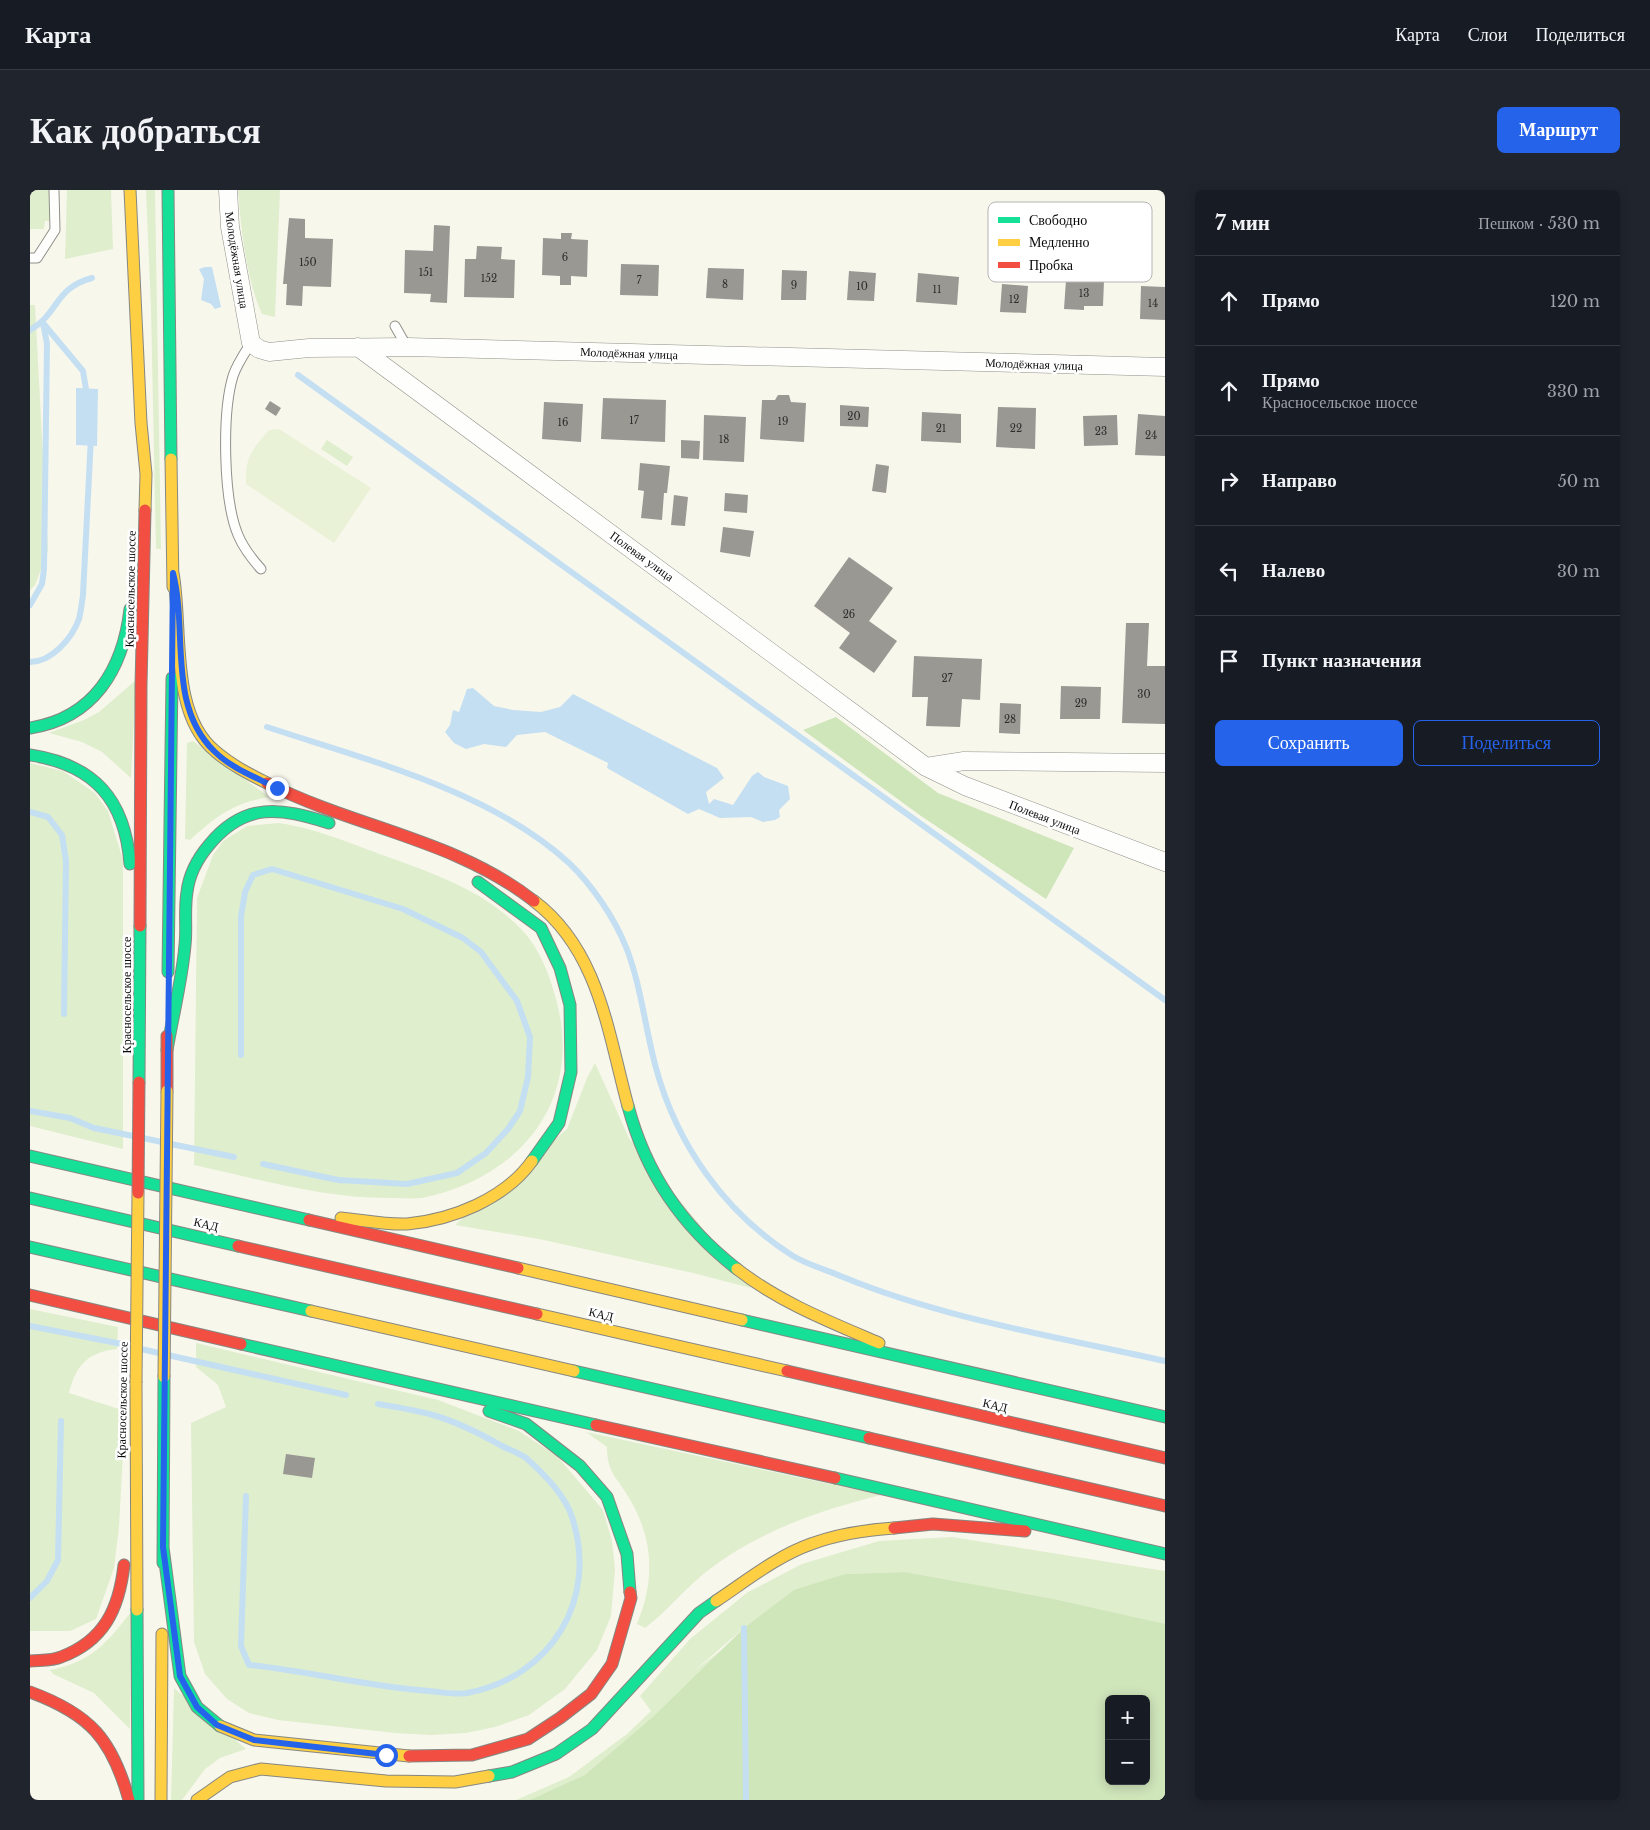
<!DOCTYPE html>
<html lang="ru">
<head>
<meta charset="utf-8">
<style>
	:root { --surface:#171b24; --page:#20242c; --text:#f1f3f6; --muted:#9ea1a6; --line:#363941; --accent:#2563eb }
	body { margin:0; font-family:"Libre Baskerville",serif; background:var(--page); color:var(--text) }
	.controls { position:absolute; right:15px; bottom:15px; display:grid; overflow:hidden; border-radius:8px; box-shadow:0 2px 12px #0003 }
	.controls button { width:45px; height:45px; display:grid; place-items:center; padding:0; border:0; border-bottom:1px solid var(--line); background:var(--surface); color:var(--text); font:25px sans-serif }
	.stop { position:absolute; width:15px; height:15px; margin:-11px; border:4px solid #2563eb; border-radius:50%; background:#fff }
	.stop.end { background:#2563eb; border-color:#fff; box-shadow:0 1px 5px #0008 }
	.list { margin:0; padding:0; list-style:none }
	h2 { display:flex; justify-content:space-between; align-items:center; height:65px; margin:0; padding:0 20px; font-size:21px }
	h2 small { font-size:16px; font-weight:400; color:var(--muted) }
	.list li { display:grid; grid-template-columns:32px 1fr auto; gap:15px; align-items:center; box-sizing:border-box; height:90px; padding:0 20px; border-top:1px solid var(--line) }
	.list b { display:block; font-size:19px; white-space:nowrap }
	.list p { margin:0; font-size:16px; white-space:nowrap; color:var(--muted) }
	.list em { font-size:16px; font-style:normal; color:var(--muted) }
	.actions { display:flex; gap:10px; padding:15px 20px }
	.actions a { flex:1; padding:11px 0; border:1px solid var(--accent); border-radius:8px; text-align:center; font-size:18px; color:var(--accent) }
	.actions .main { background:var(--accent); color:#fff }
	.icon { flex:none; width:28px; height:28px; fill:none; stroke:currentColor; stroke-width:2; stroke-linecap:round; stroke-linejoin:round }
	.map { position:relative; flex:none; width:1135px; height:1610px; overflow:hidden; border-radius:8px }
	header { display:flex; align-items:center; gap:30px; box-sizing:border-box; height:70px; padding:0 25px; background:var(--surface); border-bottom:1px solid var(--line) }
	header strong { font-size:24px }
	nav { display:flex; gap:28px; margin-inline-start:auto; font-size:18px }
	.intro { display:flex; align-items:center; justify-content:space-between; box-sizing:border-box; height:120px; padding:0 30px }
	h1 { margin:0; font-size:35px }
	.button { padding:12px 22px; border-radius:8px; background:var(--accent); color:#fff; font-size:18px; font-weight:700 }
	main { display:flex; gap:30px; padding:0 30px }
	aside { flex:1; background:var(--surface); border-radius:8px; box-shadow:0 2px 12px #0003 }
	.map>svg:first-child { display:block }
	.green { fill:#dfeecd; fill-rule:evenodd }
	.forest { fill:#cfe5ba; fill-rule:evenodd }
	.pitch { fill:#e9f2d6 }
	.water { fill:#c4dff2 }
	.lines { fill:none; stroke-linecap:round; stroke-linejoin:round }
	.stream { stroke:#c4dff2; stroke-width:6 }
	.building { fill:#9a9893 }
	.lane-casing { stroke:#91908b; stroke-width:11 }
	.street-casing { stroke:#91908b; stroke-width:19 }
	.fast-casing { stroke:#878782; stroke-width:13 }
	.slow-casing { stroke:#878782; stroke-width:13 }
	.jam-casing { stroke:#878782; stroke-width:13 }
	.lane { stroke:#fefefc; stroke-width:9 }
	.street { stroke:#fefefc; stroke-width:18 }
	.fast { stroke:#16e098; stroke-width:11 }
	.slow { stroke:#ffcf43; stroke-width:11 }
	.jam { stroke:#f24e42; stroke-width:11 }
	.slow-bridge-casing { stroke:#878782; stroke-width:13; stroke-linecap:butt }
	.jam-bridge-casing { stroke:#878782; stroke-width:13; stroke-linecap:butt }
	.slow-bridge { stroke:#ffcf43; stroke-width:11 }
	.jam-bridge { stroke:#f24e42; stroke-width:11 }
	.route { stroke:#2563eb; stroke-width:6 }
	.labels { text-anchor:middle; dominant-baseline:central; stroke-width:5; stroke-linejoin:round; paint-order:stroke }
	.number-label { font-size:10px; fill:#2d2d2c }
	.street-label { font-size:12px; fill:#090909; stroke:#fff }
	.key { fill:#fff; stroke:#b5b5b5; stroke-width:1 }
	.key-label { font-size:14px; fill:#090909 }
</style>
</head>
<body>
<header>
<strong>Карта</strong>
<nav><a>Карта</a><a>Слои</a><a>Поделиться</a></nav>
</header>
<div class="intro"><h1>Как добраться</h1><a class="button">Маршрут</a></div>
<main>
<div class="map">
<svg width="1135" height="1610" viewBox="0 0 1135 1610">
	<rect width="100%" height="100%" fill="#f8f7ec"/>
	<path class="green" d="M 0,0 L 20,0 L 20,31 L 15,31 L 14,39 L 0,39 Z
		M 37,0 L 81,0 L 83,59 L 35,69 Z
		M 116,0 L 125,0 L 131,359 L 126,359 L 121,119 Z
		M 208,0 L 250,0 L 245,127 L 232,124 C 216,89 211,38 208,0 Z
		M 0,115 L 5,115 L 18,361 L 5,395 L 0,400 Z
		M 297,250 L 323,267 L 317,276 L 291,259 Z
		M 106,490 L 101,588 L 72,562 L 52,552 L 19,543 L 54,530 L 69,522 Z
		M 163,551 L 239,607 C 203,613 186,626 160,650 L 155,649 L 157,553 Z
		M 0,573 L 33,581 L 65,603 L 78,621 L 93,670 L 93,959 L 0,936 Z
		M 249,633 C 283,638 315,651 347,663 C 399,682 454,699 493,741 C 511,761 519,784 526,809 C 554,910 491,988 392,1008 C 383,1009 372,1008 362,1008 C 295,1009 229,989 164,975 L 167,708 L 183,665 L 193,651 L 217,636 Z
		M 565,873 L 599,948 L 721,1098 L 663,1083 L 509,1049 L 425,1035 L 537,939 L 557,888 Z
		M 0,1119 L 88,1137 L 87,1159 C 58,1162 46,1175 39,1203 L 89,1219 L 93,1263 L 89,1337 L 84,1378 L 66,1429 L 40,1441 L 0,1441 Z
		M 166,1153 L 408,1210 L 489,1241 L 527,1266 L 573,1320 L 582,1351 L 585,1379 L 581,1426 L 567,1460 L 535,1499 L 499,1525 L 465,1537 L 436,1543 L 401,1545 L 365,1543 L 248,1530 L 219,1523 L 197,1509 L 175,1484 L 164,1452 L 161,1233 L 196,1217 L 188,1195 L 166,1177 Z
		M 556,1242 L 851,1305 C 787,1321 723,1343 671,1386 C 652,1402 636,1422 615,1438 L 607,1434 C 625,1389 624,1350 599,1308 C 587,1287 577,1283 577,1257 Z
		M 922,1347 L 1135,1381 L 1135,1610 L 486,1610 L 539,1587 L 597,1544 L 621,1521 L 610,1506 L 660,1449 L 718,1402 L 772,1374 L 849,1351 ZM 875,1382 L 935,1393 L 715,1442 L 664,1481 L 714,1438 L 764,1401 L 815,1384 ZM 1079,1509 L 1116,1509 L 1116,1591 L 1079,1591 Z
		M 101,1422 L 100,1539 L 64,1503 L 23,1484 L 20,1480 C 61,1472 76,1454 101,1422 Z
		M 144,1498 L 216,1559 L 190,1568 L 175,1579 L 152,1610 L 141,1610 Z"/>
	<path class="forest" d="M 806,527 L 908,603 L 1044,658 L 1016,709 L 891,626 L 773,540 Z
		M 875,1382 L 1023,1409 L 1135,1434 L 1135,1610 L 500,1610 L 555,1585 L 624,1526 L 714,1438 L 764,1400 L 815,1384 ZM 1079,1509 L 1116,1509 L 1116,1591 L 1079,1591 Z"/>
	<path class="pitch" d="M 249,239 L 341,298 L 304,353 L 216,294 C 215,266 222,260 239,240 Z"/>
	<path class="water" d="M 175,77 L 182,77 L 191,117 L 185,119 L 181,114 L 171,110 L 174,89 L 169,79 Z
		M 46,198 L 68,199 L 67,256 L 46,255 Z
		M 443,498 L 464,516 L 483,520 L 511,522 L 530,517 L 543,504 L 687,578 L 694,588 L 676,602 L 679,614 L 684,609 L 703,615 L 722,586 L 728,582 L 734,587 L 758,596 L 760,609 L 749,620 L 750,627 L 745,630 L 733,632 L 721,627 L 690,628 L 669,619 L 658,624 L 577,578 L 578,573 L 515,542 L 487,545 L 476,557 L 454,554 L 436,559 L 424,553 L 415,542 L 420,535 L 423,520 L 429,522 L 437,499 Z"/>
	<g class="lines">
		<path class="stream" d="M 13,133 L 53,181 L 57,205
			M 0,140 C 29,124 24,98 62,88
			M 268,185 L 1135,810
			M 0,415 L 12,394 L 14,379 L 17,154 L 13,133
			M 0,472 C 22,472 42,448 49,429 C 51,421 52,412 53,405 L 61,247
			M 237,537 C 337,570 461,601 539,673 C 562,695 584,727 596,757 C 611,795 615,838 626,878 C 647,955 695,1023 763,1066 C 778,1075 797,1080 813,1087 C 915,1129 1028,1147 1135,1171
			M 0,622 L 18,627 L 32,645 L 36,671 L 34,824
			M 211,865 L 211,727 L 215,702 L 223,685 L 242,679 L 373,719 L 433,748 L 451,762 L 487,811 L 500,847 L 498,887 L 490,921 L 478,939 L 456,963 L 427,983 L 377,994 L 308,990 L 233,974
			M 0,921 L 40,928 L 64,938 L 132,952
			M 141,954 L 204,967
			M 0,1136 L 102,1156
			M 111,1159 L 316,1205
			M 216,1306 L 211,1456 L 219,1475 C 279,1481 339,1497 399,1501 C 411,1502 425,1505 437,1503 C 521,1487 569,1410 542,1327 C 535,1305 513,1283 496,1268 C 489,1263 480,1260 472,1256 C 451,1244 427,1232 403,1225 C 385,1220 366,1217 348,1214
			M 0,1408 L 17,1391 L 28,1370 L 31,1231
			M 714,1438 L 716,1610"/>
	</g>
	<path class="building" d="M 259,28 L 275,29 L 275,48 L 303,49 L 301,97 L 273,96 L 272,116 L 256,115 L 257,94 L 253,94 Z
		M 404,35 L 420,36 L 417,113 L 400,112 L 401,104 L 374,103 L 375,60 L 403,61 Z
		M 531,43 L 542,43 L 541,49 L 558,50 L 557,87 L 541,86 L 541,95 L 530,95 L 530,86 L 512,85 L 513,48 L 531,49 Z
		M 447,56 L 472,57 L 471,69 L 485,70 L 484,108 L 434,107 L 435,69 L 446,69 Z
		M 591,74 L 629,75 L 628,106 L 590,105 Z
		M 678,78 L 714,79 L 713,110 L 676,108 Z
		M 752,80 L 777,81 L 776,110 L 751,110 Z
		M 819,81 L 846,83 L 844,111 L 817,110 Z
		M 888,83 L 929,87 L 927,115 L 886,112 Z
		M 1036,90 L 1074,91 L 1073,116 L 1054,116 L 1054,120 L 1034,119 Z
		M 972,94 L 998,96 L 996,123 L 970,122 Z
		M 1111,96 L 1135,97 L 1135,130 L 1110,129 Z
		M 748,205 L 759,205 L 761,212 L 776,213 L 774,252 L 730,249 L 732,210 L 745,210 Z
		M 573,208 L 636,210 L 635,252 L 571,249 Z
		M 240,211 L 251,218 L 246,226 L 235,219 Z
		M 514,212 L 553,214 L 551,252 L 512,249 Z
		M 810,215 L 839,217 L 838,237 L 810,236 Z
		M 968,217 L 1006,218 L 1005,259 L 966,257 Z
		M 892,222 L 931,224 L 931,253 L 891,251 Z
		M 1108,224 L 1135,226 L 1135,266 L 1105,265 Z
		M 674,225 L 716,227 L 714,272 L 673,270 Z
		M 1087,225 L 1088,255 L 1054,256 L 1053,226 Z
		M 651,250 L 670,251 L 669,269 L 651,268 Z
		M 610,273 L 640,276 L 637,303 L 634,303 L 632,330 L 611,328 L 614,301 L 608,300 Z
		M 846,274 L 859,276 L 856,303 L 842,301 Z
		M 695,303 L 718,305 L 717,323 L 694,321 Z
		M 644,305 L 658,307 L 655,336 L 641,335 Z
		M 693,337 L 724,341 L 720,367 L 690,362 Z
		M 819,367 L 863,398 L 839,431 L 867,451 L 844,483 L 809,458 L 820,443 L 784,416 Z
		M 1096,433 L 1119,433 L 1117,476 L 1135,476 L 1135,534 L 1092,533 Z
		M 884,466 L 952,469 L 950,510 L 932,509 L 930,537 L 896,536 L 898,507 L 882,507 Z
		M 1031,496 L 1071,497 L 1070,529 L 1030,529 Z
		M 970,513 L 991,514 L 990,544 L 969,543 Z
		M 256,1264 L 285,1268 L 282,1288 L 253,1284 Z"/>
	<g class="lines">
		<g class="lane-casing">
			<path id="lane" d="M 0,68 L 7,68 L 25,40 L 24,0
				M 365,136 L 377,157
				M 221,153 C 214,164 207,174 203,186 C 192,223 193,309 208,345 C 213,357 222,369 231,379"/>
		</g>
		<g class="street-casing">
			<path id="street" d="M 198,0 L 200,37 L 221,153 L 229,159 L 239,162 L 279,158 L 378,157 L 1135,177
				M 328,157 L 896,577 L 935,596 L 1135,672
				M 896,577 L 934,571 L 1135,573"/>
		</g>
		<g class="fast-casing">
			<path id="fast" d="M 138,0 L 141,269
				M 0,538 C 64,528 93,479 100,419
				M 0,565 C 65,575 95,610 100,674
				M 448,692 L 511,738 L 530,778 L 540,815 L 541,882 L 529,933 L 502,971
				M 138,782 L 142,488
				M 137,860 C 143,825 152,790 155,755 C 157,738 154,720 157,702 C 159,685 168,668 179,655 C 215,611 251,618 299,633
				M 109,892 L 110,736
				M 598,916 C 616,984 652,1036 707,1079
				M 0,966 L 279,1030
				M 0,1008 L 208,1056
				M 0,1057 L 281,1121
				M 712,1130 L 1135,1227
				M 211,1154 L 566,1235
				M 544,1181 L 839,1248
				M 459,1221 L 496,1234 L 550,1276 L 577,1307 L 597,1364 L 600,1402
				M 805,1288 L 1135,1364
				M 133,1357 L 150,1486 L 167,1517 L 190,1536
				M 133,1373 L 134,1187
				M 107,1420 L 108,1610
				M 459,1586 L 482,1582 L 526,1564 L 562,1539 L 669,1423 L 686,1411"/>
		</g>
		<g class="slow-casing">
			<path id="slow" d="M 100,0 L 111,233 L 116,284 L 115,320
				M 141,269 L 143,397
				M 143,383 C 153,437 139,523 185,561 C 201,575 219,584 237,593
				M 504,711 C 569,760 578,843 598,916
				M 311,1028 C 332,1030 356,1035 377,1034 C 422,1030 475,1009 502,971
				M 488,1078 L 712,1130
				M 707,1079 C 749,1112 800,1132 849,1153
				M 281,1121 L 544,1181
				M 507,1124 L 757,1181
				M 106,1193 L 107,1420
				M 686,1411 C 716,1391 747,1366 781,1354 C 808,1344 835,1340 864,1338
				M 190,1536 L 224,1550 L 379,1566
				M 131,1610 L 132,1444
				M 167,1610 L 200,1587 L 231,1579 L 356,1591 L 425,1592 L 459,1586"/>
		</g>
		<g class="jam-casing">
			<path id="jam" d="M 237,593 C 325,638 425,649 504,711
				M 110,736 L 111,496 L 115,320
				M 137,846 L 137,901
				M 279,1030 L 488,1078
				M 208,1056 L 507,1124
				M 0,1105 L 211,1154
				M 757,1181 L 1135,1268
				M 566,1235 L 805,1288
				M 839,1248 L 1135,1316
				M 864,1338 L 903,1334 L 995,1341
				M 0,1471 C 10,1470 22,1471 31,1467 C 74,1451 89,1419 94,1375
				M 0,1502 C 60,1524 82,1549 99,1610
				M 379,1566 L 442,1565 L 498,1549 L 530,1528 L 561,1504 L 582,1474 L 601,1408 L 600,1402"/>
		</g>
		<use href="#lane" class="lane"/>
		<use href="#street" class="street"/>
		<use href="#fast" class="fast"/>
		<use href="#slow" class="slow"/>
		<use href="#jam" class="jam"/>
		<g class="slow-bridge-casing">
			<path id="slow-bridge" d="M 134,1187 L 137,901
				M 106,1193 L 108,1003"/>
		</g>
		<g class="jam-bridge-casing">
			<path id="jam-bridge" d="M 108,1003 L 109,892"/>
		</g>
		<use href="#slow-bridge" class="slow-bridge"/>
		<use href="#jam-bridge" class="jam-bridge"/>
	</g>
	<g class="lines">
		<path class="route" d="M 247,598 C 225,587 201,578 184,561 C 137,515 158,441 143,383 L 133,1357 L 150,1486 L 167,1517 L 187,1535 L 224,1550 L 356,1565"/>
	</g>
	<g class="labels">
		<g class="number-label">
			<text x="535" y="67">6</text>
			<text x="278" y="72">150</text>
			<text x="396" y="82">151</text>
			<text x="459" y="88">152</text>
			<text x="609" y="90">7</text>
			<text x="695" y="94">8</text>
			<text x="764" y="95">9</text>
			<text x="832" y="96">10</text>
			<text x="907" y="99">11</text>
			<text x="1054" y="103">13</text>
			<text x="984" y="109">12</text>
			<text x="1123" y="113">14</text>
			<text x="824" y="226">20</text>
			<text x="604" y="230">17</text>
			<text x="753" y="231">19</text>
			<text x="533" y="232">16</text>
			<text x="911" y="238">21</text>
			<text x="986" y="238">22</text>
			<text x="1071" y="241">23</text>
			<text x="1121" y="245">24</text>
			<text x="694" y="249">18</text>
			<text x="819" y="424">26</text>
			<text x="917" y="488">27</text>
			<text x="1114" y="504">30</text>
			<text x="1051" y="513">29</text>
			<text x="980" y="529">28</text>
		</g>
		<g class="street-label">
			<text transform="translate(207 70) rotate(81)">Молодёжная улица</text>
			<text transform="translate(599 163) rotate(2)">Молодёжная улица</text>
			<text transform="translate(1004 174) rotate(2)">Молодёжная улица</text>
			<text transform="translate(612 366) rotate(36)">Полевая улица</text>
			<text transform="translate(100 399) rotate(-89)">Красносельское шоссе</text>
			<text transform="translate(1015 627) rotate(21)">Полевая улица</text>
			<text transform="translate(96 805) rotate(-90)">Красносельское шоссе</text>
			<text transform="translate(176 1034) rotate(13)">КАД</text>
			<text transform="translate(571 1124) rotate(13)">КАД</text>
			<text transform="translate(92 1210) rotate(-89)">Красносельское шоссе</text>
			<text transform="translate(965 1215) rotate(13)">КАД</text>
		</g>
	</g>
	<rect x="958" y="12" width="164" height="80" rx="8" class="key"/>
	<rect x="968" y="27" width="22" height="6" fill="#16e098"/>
	<rect x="968" y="49" width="22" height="7" fill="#ffcf43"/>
	<rect x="968" y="72" width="22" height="6" fill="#f24e42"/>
	<g class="key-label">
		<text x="999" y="35">Свободно</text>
		<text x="999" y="57">Медленно</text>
		<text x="999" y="80">Пробка</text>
	</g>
</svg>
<div class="controls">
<button>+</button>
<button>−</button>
</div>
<div class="stop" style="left:356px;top:1565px"></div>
<div class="stop end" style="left:247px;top:598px"></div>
</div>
<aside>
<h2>7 мин<small>Пешком · 530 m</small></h2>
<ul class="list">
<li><svg class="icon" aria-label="ahead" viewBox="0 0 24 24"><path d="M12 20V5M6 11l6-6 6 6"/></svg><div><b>Прямо</b></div><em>120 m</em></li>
<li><svg class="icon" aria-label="ahead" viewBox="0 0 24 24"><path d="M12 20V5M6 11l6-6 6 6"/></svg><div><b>Прямо</b><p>Красносельское шоссе</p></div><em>330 m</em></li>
<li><svg class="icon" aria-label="right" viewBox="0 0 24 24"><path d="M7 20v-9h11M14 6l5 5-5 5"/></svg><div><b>Направо</b></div><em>50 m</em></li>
<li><svg class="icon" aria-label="left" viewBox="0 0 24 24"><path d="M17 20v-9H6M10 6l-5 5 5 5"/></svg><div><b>Налево</b></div><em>30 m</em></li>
<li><svg class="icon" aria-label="arrive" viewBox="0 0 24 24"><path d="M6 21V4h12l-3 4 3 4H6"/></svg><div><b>Пункт назначения</b></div></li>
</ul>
<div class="actions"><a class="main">Сохранить</a><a>Поделиться</a></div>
</aside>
</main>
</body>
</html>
